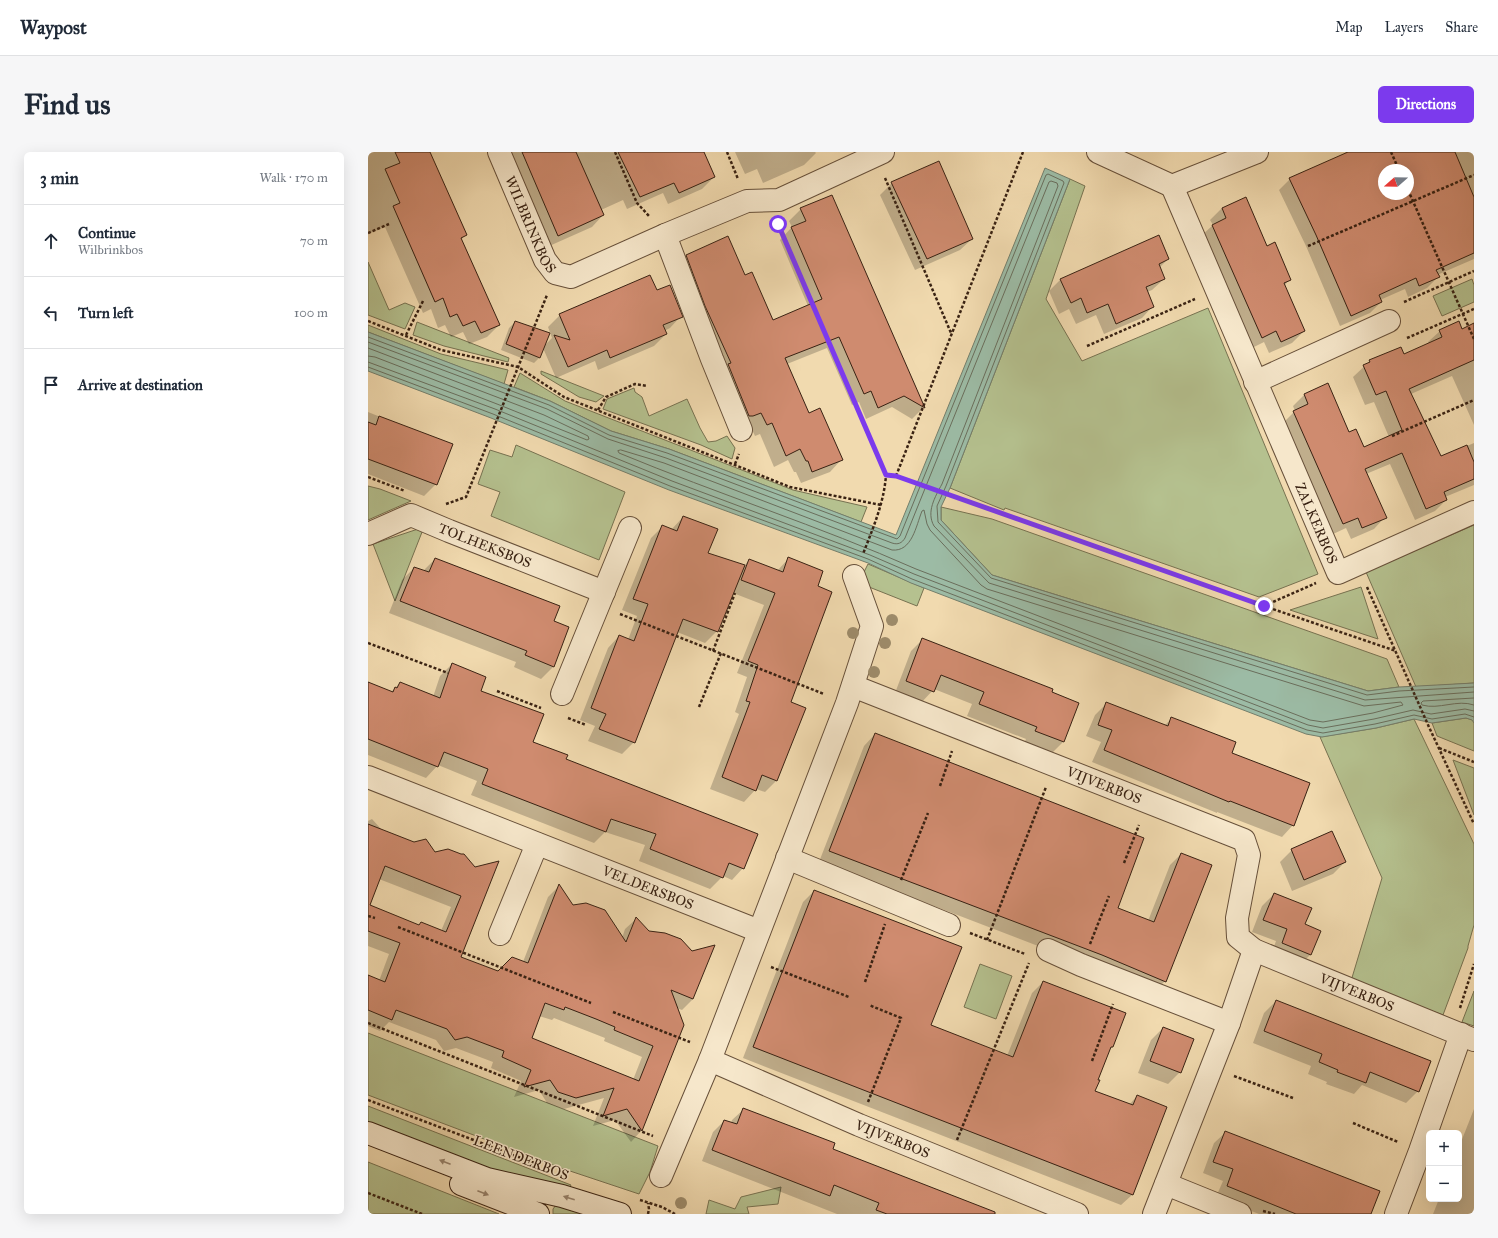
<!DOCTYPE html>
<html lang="en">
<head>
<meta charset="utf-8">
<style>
	:root { --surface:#fff; --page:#f6f6f7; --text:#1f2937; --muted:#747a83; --line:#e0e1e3; --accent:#7c3aed }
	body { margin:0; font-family:"IM FELL Great Primer",serif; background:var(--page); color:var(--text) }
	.controls { position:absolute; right:12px; bottom:12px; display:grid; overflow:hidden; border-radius:6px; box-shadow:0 4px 16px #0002 }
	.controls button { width:36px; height:36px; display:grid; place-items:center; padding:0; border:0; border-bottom:1px solid var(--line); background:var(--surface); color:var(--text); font:20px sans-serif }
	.compass { position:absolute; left:1010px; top:12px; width:36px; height:36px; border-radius:50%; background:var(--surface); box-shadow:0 4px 16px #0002; rotate:250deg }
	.stop { position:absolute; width:12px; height:12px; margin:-9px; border:3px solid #7c3aed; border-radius:50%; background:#fff }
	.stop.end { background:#7c3aed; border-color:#fff; box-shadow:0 1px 4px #0008 }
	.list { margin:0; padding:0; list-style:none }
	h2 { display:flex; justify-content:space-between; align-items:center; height:52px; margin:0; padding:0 16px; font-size:17px }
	h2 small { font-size:13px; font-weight:400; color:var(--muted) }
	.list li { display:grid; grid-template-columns:26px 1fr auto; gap:12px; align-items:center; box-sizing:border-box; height:72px; padding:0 16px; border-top:1px solid var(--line) }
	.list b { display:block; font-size:15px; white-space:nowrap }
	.list p { margin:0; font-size:13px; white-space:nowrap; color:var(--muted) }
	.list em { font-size:13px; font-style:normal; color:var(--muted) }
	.icon { flex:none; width:22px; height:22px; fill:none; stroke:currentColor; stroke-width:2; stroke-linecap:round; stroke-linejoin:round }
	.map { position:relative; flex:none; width:1106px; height:1062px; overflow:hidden; border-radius:6px }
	header { display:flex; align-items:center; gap:24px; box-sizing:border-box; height:56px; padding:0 20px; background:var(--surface); border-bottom:1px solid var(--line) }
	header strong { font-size:19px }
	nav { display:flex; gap:22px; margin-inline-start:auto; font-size:14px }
	.intro { display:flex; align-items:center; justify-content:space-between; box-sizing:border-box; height:96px; padding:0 24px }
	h1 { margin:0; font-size:28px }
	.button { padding:10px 18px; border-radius:6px; background:var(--accent); color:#fff; font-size:14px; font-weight:700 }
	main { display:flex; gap:24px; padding:0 24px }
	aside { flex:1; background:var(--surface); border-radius:6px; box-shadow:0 4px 16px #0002 }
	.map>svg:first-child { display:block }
	.green { fill:#b5c18f; stroke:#777251 }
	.water { fill:#9cbba5; stroke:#747e6b }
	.shadow { fill:#0003; fill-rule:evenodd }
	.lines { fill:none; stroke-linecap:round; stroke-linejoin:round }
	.shore { stroke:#6a6e5c; stroke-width:1 }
	.building { fill:#cf8b6f; stroke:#392213; fill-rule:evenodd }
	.minor-casing { stroke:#67503a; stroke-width:24 }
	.secondary-casing { stroke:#392213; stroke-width:24 }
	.path { stroke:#392213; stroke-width:2.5; stroke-dasharray:3 2; stroke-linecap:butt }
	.minor { stroke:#f6e7cb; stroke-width:22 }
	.secondary { stroke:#f6e7cb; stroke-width:22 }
	.tree { fill:#9d8b6a }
	.oneway { fill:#98846f }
	.route { stroke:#7c3aed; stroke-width:5 }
	.labels { text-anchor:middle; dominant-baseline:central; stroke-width:3; stroke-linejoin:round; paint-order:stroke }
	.street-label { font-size:14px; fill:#392213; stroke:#f6e7cb }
</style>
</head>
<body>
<header>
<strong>Waypost</strong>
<nav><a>Map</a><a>Layers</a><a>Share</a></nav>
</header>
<div class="intro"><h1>Find us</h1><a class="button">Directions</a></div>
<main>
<aside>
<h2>3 min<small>Walk · 170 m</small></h2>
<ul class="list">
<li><svg class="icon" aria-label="ahead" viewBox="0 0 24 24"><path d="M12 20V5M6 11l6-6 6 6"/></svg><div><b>Continue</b><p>Wilbrinkbos</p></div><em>70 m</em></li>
<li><svg class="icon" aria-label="left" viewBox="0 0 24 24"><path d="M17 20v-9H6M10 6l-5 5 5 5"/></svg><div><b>Turn left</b></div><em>100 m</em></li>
<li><svg class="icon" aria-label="arrive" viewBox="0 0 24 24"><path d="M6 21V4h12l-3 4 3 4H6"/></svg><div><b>Arrive at destination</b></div></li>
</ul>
</aside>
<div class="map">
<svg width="1106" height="1062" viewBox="0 0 1106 1062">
	<rect width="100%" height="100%" fill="#f1daaf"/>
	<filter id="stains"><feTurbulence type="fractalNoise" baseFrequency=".005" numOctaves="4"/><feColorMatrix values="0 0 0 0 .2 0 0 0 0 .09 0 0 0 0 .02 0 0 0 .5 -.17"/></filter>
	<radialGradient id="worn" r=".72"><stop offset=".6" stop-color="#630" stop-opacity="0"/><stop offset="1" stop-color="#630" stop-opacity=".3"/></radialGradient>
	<path class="green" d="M 702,27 L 717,34 L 678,147 L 714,209 L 840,156 L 950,422 L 891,445 L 637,356 L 636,358 L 582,336 Z
		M 0,110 L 21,158 L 37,151 L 47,155 L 37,177 L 0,163 Z
		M 1104,127 L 1106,133 L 1106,150 L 1074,164 L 1065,144 Z
		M 49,170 L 141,206 L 140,210 L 76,194 L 45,183 Z
		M 0,173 L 73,202 L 140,218 L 136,232 L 0,180 Z
		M 173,219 L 236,244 L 228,250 L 211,245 L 173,222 Z
		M 152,221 L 197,249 L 425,338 L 499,355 L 493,370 L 301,297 L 243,279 L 182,249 L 146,235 Z
		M 266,236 L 267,240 L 274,245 L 281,264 L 319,247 L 332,276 L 340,290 L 348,289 L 359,284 L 367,296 L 364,307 L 333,293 L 235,257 L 239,247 Z
		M 148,293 L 257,340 L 231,408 L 123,364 L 132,340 L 110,332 L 122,298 L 144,305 Z
		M 0,334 L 12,337 L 43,349 L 0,368 Z
		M 573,355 L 624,367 L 1019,507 L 1031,535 L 1000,539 L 624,423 L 573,368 Z
		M 1106,373 L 1106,531 L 1048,535 L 998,420 Z
		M 56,375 L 27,449 L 5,392 Z
		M 500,412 L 556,436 L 549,454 L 496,433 L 494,424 Z
		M 993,435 L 1010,487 L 922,458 Z
		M 1098,566 L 1105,568 L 1106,571 L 1106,599 L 1069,584 L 1064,571 Z
		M 1046,567 L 1106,692 L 1106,773 L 1100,794 L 1100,796 L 1075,863 L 983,829 L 1014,726 L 952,585 L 1008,576 Z
		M 1085,608 L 1106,616 L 1106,663 Z
		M 612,812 L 644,824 L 628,867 L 596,855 Z
		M 1106,839 L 1106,874 L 1094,870 Z
		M 0,881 L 290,994 L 282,1020 L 271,1042 L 190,1015 L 0,943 Z
		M 0,954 L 203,1033 L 199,1041 L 149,1029 L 0,973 Z
		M 0,1010 L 131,1062 L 0,1062 Z
		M 413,1035 L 410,1052 L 379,1055 L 381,1062 L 338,1062 L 341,1048 L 367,1057 L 373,1045 Z
		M 188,1053 L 228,1062 L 185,1062 L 185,1057 Z"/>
	<path class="water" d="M 677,16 L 702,27 L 582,336 L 573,355 L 573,368 L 624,423 L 1000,539 L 1031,535 L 1106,531 L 1106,571 L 1104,568 L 1098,566 L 1064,571 L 1046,567 L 1008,576 L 954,585 L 938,582 L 543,431 L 500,411 L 301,338 L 123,266 L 0,219 L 0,180 L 182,249 L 243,279 L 301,297 L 528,383 Z"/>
	<path class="shadow" d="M 0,0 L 61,0 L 97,83 L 93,88 L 131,173 L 119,185 L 101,192 L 95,180 L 83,185 L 77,173 L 70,176 L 63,157 L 55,161 L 17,75 L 0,82 Z
		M 137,0 L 335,0 L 346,25 L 334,37 L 300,52 L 295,41 L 259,57 L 255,48 L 233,58 L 235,63 L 224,75 L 179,95 Z
		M 367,0 L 447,0 L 448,1 L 436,13 L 395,31 L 389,17 L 377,22 Z
		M 977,0 L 1106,0 L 1106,107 L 1069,123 L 1070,125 L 1059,136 L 1040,145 L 1037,137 L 1012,148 L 1013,150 L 1002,161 L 972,174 L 938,94 L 911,38 L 922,27 L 978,2 ZM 1016,18 L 1040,18 L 1040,42 L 1016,42 Z
		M 524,31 L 604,87 L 592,98 L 547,118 L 512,43 Z
		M 463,44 L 556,255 L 544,267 L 524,255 L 498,267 L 491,250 L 484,253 L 459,196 L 419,212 L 440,262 L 473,308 L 462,320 L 433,331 L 428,320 L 426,320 L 420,308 L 406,315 L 392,282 L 387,284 L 307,115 L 318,103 L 376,124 L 404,170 L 440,154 L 412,88 L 424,75 L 421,69 L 433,57 Z
		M 854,56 L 899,95 L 922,127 L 916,134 L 936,179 L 924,191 L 901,201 L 896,190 L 882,197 L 832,85 L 845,73 L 842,68 Z
		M 800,107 L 791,116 L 796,127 L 784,138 L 779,140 L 785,154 L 774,166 L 736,182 L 728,163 L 708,172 L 701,157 L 691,162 L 681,139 L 693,127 Z
		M 288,140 L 313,164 L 302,176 L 296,179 L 298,182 L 286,194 L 230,218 L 227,209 L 188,226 L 175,196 L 172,205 L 166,211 L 133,198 L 141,176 L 147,170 L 176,194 L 184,186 L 180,175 L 192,163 Z
		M 1106,172 L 1106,273 L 1084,224 L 1043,242 L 1073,305 L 1106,291 L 1106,333 L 1077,345 L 1078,348 L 1067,359 L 1047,368 L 1022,312 L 998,322 L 1017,365 L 1006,377 L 983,387 L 978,376 L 963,383 L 915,271 L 927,259 L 925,254 L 936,243 L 959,233 L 981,281 L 996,297 L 1021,285 L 1006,250 L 997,253 L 985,225 L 1002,209 L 1036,203 L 1061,192 L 1060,190 L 1072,179 L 1093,178 Z
		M 0,260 L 83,293 L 68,332 L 56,344 L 0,322 Z
		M 315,365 L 339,402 L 376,414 L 381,408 L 409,419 L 421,406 L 449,435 L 422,551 L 408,629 L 397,640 L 388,637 L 376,650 L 342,637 L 371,562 L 367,560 L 379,525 L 369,521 L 396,453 L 365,441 L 349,479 L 337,491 L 309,480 L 266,590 L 254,602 L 220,589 L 227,574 L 212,568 L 240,496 L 251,484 L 260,488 L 269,464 L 254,458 L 283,386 L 294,375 L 303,378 Z
		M 67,407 L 185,470 L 200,476 L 185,515 L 173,527 L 146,515 L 148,510 L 21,461 L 34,428 L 46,416 L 55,419 Z
		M 555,487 L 710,552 L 695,590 L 683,602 L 656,591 L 658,587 L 599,564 L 604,552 L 566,537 L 553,551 L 527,541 L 543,499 Z
		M 84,512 L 164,590 L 197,608 L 375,716 L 364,728 L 355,724 L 342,737 L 271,709 L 277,693 L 237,680 L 226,691 L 103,643 L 109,629 L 70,613 L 58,626 L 0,603 L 0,533 L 23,540 L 32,531 L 65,545 L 72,524 Z
		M 739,551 L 796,574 L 803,567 L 863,601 L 925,673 L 914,685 L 849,660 L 849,661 L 724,610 L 733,590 L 718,584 L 727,563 Z
		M 507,582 L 748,757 L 780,769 L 802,713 L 813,702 L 797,829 L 786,840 L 722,814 L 451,710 L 496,594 Z
		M 4,667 L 14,678 L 67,701 L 95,703 L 92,806 L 130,820 L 155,810 L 180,745 L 191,734 L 205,754 L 254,786 L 257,777 L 268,767 L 325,847 L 314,858 L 309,856 L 315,873 L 273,979 L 263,990 L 247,968 L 225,974 L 236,946 L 196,957 L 179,951 L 171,938 L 146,945 L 153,929 L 123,916 L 125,910 L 88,896 L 76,899 L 68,888 L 21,870 L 12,879 L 0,874 L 0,824 L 11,829 L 21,802 L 0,794 L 0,669 ZM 11,727 L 83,755 L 73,779 L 50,774 L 1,754 ZM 171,864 L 184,868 L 186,866 L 237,886 L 236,889 L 274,905 L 265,928 L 162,887 Z
		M 924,698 L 977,710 L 965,722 L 924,739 L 912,710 Z
		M 446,739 L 562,874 L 639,904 L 664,841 L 675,830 L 744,895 L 740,898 L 729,928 L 726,939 L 761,953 L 769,944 L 764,1043 L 753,1053 L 375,906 L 435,750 Z
		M 906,742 L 936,773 L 943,802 L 931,814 L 903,803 L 908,789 L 884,780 L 894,754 Z
		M 908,849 L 1050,939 L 1038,951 L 994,933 L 986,942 L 958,932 L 959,930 L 940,922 L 943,914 L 885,891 L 896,861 Z
		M 795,876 L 812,920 L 800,932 L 770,921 L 783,888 Z
		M 376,957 L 464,998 L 628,1062 L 469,1062 L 334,1009 L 345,980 L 356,969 L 363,971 L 364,968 Z
		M 1106,957 L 1106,1062 L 1065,1062 L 1071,1047 L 1091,1047 L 1091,995 Z
		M 858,980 L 1002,1062 L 891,1062 L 848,1045 L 855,1029 L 835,1021 L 846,991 Z"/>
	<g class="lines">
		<path class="shore" d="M 0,185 L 181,253 L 241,283 L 299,301 L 529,387 L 532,384 L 678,23 L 680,22 L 695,29 L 696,31 L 578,334 L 569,354 L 570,370 L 623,426 L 999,543 L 1031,539 L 1106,535
			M 0,190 L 179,257 L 240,287 L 298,306 L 524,391 C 530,393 534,391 537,386 L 681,30 L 683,29 L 689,31 L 690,34 L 574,332 C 567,345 558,360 566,374 L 621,431 L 997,548 L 1106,540
			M 0,196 L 176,263 L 220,284 L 221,287 L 219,288 L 129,252 L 7,205 L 0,204
			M 0,210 L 127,257 L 304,329 L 502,403 L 546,422 L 940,573 L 955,576 L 1006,567 L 1045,558 L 1063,562 L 1097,557 L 1106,559
			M 0,215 L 125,262 L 302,334 L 500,407 L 544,427 L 939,578 L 955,581 L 1007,572 L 1046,563 L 1064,567 L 1097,562 L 1106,565
			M 253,298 L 296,311 L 524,398 C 544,400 548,374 554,359 L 556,358 L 559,372 L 562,378 L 613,433 L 619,437 L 996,554 L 1033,550 L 1035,553 L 1005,561 L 955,570 L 942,568 L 548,417 C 451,374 350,342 251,301 L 250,299 Z
			M 1106,546 L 1055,549 L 1053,551 L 1054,553 C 1071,558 1089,547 1106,553"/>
	</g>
	<path class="building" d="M 27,0 L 62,0 L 99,83 L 93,86 L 132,173 L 113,181 L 107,169 L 95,174 L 89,162 L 82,165 L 75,146 L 67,150 L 25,54 L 32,51 L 17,17 L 32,11 Z
		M 154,0 L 208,0 L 236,63 L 190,84 Z
		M 250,0 L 336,0 L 347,25 L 311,41 L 306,31 L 272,45 Z
		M 980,0 L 1087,0 L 1106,45 L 1106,101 L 1068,118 L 1072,125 L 1051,134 L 1048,126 L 1011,143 L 1014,150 L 983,164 L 948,83 L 921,26 ZM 1016,18 L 1040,18 L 1040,42 L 1016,42 Z
		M 571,9 L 605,87 L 559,107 L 523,30 Z
		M 464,43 L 557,256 L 536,244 L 510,256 L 503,239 L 496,242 L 471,185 L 417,206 L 441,261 L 452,256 L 475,308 L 444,320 L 440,309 L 438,309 L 432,297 L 418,304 L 404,271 L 399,273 L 393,261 L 385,264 L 381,264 L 360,212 L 363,211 L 337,154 L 318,103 L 360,84 L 377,123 L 384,120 L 405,168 L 454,147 L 423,75 L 438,69 L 432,56 Z
		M 878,45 L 899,94 L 907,90 L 923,128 L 916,131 L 937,179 L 913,190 L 908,179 L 894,186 L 844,73 L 858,66 L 854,56 Z
		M 791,83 L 801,107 L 791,112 L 797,127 L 778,135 L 786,155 L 748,172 L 740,152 L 719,161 L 713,146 L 703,151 L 692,127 Z
		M 282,123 L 289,138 L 302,133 L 315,165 L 295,173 L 299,182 L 242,206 L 239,198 L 200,215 L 186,183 L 202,188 L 191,162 Z
		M 147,169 L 182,181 L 172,206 L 138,192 Z
		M 1091,169 L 1094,177 L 1106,171 L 1106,208 L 1041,237 L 1073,304 L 1099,293 L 1106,310 L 1106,327 L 1076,340 L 1079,348 L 1058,357 L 1034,301 L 997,317 L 1019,366 L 994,376 L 990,366 L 975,372 L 925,259 L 940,252 L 936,242 L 960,231 L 981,280 L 988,277 L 996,295 L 1034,278 L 1018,239 L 1008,243 L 995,213 L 1002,210 L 1001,208 L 1033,195 L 1036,202 L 1074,185 L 1071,178 Z
		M 11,264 L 85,292 L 69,333 L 0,307 L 0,270 L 8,273 Z
		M 315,364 L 350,377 L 340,401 L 377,413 L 350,480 L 315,467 L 267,591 L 231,577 L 238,562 L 223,556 L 251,483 L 266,489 L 280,452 L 265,447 L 294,373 L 309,379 Z
		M 420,405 L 455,419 L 450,434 L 464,440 L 423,550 L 438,556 L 409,629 L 394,623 L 388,639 L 354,625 L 382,550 L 378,549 L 390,513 L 380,509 L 407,441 L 373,428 L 381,407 L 415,420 Z
		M 67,406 L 192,454 L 186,469 L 201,475 L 186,515 L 157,503 L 159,499 L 32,449 L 46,415 L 61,420 Z
		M 554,486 L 685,537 L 684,540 L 711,551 L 696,590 L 667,579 L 669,575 L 611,552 L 616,540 L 573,523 L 566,540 L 538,529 Z
		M 84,511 L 118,525 L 113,539 L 176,562 L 165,590 L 200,603 L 198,607 L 390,682 L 376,717 L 361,711 L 355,726 L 282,697 L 288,682 L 243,667 L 238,680 L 114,632 L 120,617 L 76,600 L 70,615 L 0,587 L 0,530 L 25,540 L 27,535 L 29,536 L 32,530 L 72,546 Z
		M 738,550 L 800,574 L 803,565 L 868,590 L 864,601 L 942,631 L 926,674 L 862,649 L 861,650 L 736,598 L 744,578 L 730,573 Z
		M 507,581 L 776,686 L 750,756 L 786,770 L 813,701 L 844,713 L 798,830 L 734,803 L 461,699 Z
		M 0,672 L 46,690 L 58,687 L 67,700 L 80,697 L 93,702 L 96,702 L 107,715 L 131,709 L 93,805 L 130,819 L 144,805 L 160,811 L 191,732 L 205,753 L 218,751 L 237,758 L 258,790 L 268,765 L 281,779 L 297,781 L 313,787 L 324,799 L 347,793 L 325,847 L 303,838 L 316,873 L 274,979 L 259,957 L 235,964 L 246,936 L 208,946 L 190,940 L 182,928 L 156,935 L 163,918 L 134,905 L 136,899 L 99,885 L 87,888 L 79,877 L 28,858 L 24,868 L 0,858 L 0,823 L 17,830 L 32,791 L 0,779 ZM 17,714 L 93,744 L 78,780 L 53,770 L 51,773 L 2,753 ZM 177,851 L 196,858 L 197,855 L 228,867 L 247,875 L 246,878 L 285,894 L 271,929 L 164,886 Z
		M 964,679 L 978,710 L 936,728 L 923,697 Z
		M 446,738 L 594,795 L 563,873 L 645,905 L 675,829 L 758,861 L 745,895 L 743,895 L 730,928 L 732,928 L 727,939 L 765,953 L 769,943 L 799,955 L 765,1043 L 385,895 Z
		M 906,741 L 944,756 L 937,772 L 953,779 L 943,803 L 914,791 L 919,777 L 895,768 Z
		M 908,848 L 1063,909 L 1051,940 L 1002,920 L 998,931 L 969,920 L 970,918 L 951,910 L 954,902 L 896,879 Z
		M 795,875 L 826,887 L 813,921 L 782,909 Z
		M 375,956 L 467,991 L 465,997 L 627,1060 L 627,1062 L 519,1062 L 508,1058 L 511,1051 L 466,1033 L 462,1044 L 344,998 L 356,968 L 369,972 Z
		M 857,979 L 1012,1039 L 1003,1062 L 928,1062 L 859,1034 L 865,1017 L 845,1010 Z"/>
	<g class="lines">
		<g class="minor-casing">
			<g id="minor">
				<path id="s1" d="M 131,0 L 177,108 L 187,121 L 203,125 L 297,83 L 379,49 L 411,48 L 515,0"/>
				<path d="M 730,0 L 804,34"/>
				<path id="s2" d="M 804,34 L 970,421 L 1106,360"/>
				<path d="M 804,34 L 889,0"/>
				<path d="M 297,83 L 344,207 L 373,278"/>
				<path d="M 887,230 L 1021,169"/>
				<path id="s3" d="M 0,382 L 43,363 L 81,379 L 236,440"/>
				<path id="s4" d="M 485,534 L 876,688 L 881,703 L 869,766 L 870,785 L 886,798 L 1106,888"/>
				<path d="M 194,542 L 262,376"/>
				<path id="s5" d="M 0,625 L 391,779"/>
				<path d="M 419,706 L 581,773"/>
				<path d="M 132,782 L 169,692"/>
				<path d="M 680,798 L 713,813 L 861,871"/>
				<path id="s6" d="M 342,908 L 491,973 L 709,1062"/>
				<path d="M 293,1024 L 342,908 L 479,551 L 504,474 L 486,424"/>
				<path d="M 798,1032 L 872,1062"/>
				<path d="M 786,1062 L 861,871 L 886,798"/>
				<path d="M 1028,1062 L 1052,999 L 1093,882"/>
			</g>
		</g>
		<g class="secondary-casing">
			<path id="secondary" d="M 0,981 L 119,1027 L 194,1044 L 252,1062
				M 93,1032 L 170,1062"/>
		</g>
		<path class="path" d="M 247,0 L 269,51 L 281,64
			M 359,0 L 370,27
			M 1023,0 L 1031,18
			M 517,26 L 583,181
			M 1040,38 L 1106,187
			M 411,73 L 518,323 C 516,351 505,376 495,402
			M 0,81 L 21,72
			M 940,94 L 1106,23
			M 1036,150 L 1106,119
			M 0,169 L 73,198 L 150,215 L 196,245 L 422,335 L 513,353
			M 38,183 L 55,149
			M 1039,186 L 1106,157
			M 719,194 L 827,147
			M 230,258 L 238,245 L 267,232 L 279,234
			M 1024,284 L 1106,248
			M 367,312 L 371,302
			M 518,323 L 528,324 L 896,454 L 1028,499
			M 528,324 L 655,0
			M 0,325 L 37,339
			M 78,352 L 98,345 L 179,143
			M 999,435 L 1061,575 L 1106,672
			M 896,454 L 948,431
			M 252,462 L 456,542
			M 0,491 L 80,521
			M 345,499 L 367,441
			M 129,539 L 173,556
			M 331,555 L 353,501
			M 200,566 L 218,573
			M 1071,596 L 1106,610
			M 572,634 L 584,599
			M 756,711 L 771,673
			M 533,728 L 560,661
			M 0,764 L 7,766
			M 30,775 L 223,851
			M 602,781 L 657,802
			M 619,788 L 678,635
			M 722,792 L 741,744
			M 403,815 L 481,845
			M 497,830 L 517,772
			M 1092,856 L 1106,812
			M 245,860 L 322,890
			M 0,871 L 285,984
			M 724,909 L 745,852
			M 866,924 L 925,946
			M 0,948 L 169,1012
			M 500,950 L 533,866 L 501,853
			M 985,971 L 1030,990
			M 589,988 L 661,811
			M 0,1041 L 54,1062
			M 272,1048 L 294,1055 L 307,1062
			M 895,1059 L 907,1062
			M 280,1062 L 281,1057 L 280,1051"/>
		<use href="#minor" class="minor"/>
		<use href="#secondary" class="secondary"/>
	</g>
	<g class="tree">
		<circle cx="524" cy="468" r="6"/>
		<circle cx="485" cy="481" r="6"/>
		<circle cx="517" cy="491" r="6"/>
		<circle cx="506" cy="520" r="6"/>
		<circle cx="313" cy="1051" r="6"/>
	</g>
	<defs><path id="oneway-solid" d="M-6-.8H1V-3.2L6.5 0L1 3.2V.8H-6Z"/></defs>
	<g class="oneway">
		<use href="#oneway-solid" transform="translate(77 1010) rotate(-159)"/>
		<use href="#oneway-solid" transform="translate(115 1041) rotate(21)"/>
		<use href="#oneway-solid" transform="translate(201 1046) rotate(-163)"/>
	</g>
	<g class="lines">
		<path class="route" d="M 410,72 L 518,323 L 528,324 L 896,454"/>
	</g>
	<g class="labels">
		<g class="street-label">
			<text stroke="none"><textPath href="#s1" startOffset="79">WILBRINKBOS</textPath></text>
			<text stroke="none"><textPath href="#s2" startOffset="367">ZALKERBOS</textPath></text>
			<text stroke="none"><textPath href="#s3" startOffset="127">TOLHEKSBOS</textPath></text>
			<text stroke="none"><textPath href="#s4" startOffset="270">VIJVERBOS</textPath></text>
			<text stroke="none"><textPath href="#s5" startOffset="301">VELDERSBOS</textPath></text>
			<text stroke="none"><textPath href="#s4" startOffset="651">VIJVERBOS</textPath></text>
			<text stroke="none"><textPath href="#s6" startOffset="199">VIJVERBOS</textPath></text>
			<text transform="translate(153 1006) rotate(21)">LEENDERBOS</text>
		</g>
	</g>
	<rect width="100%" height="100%" filter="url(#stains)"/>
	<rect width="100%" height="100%" fill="url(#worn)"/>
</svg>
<div class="controls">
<button>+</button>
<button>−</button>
</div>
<svg class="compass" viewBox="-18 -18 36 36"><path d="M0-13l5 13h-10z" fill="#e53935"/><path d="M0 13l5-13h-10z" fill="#747a83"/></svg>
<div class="stop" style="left:410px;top:72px"></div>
<div class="stop end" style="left:896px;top:454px"></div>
</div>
</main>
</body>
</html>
